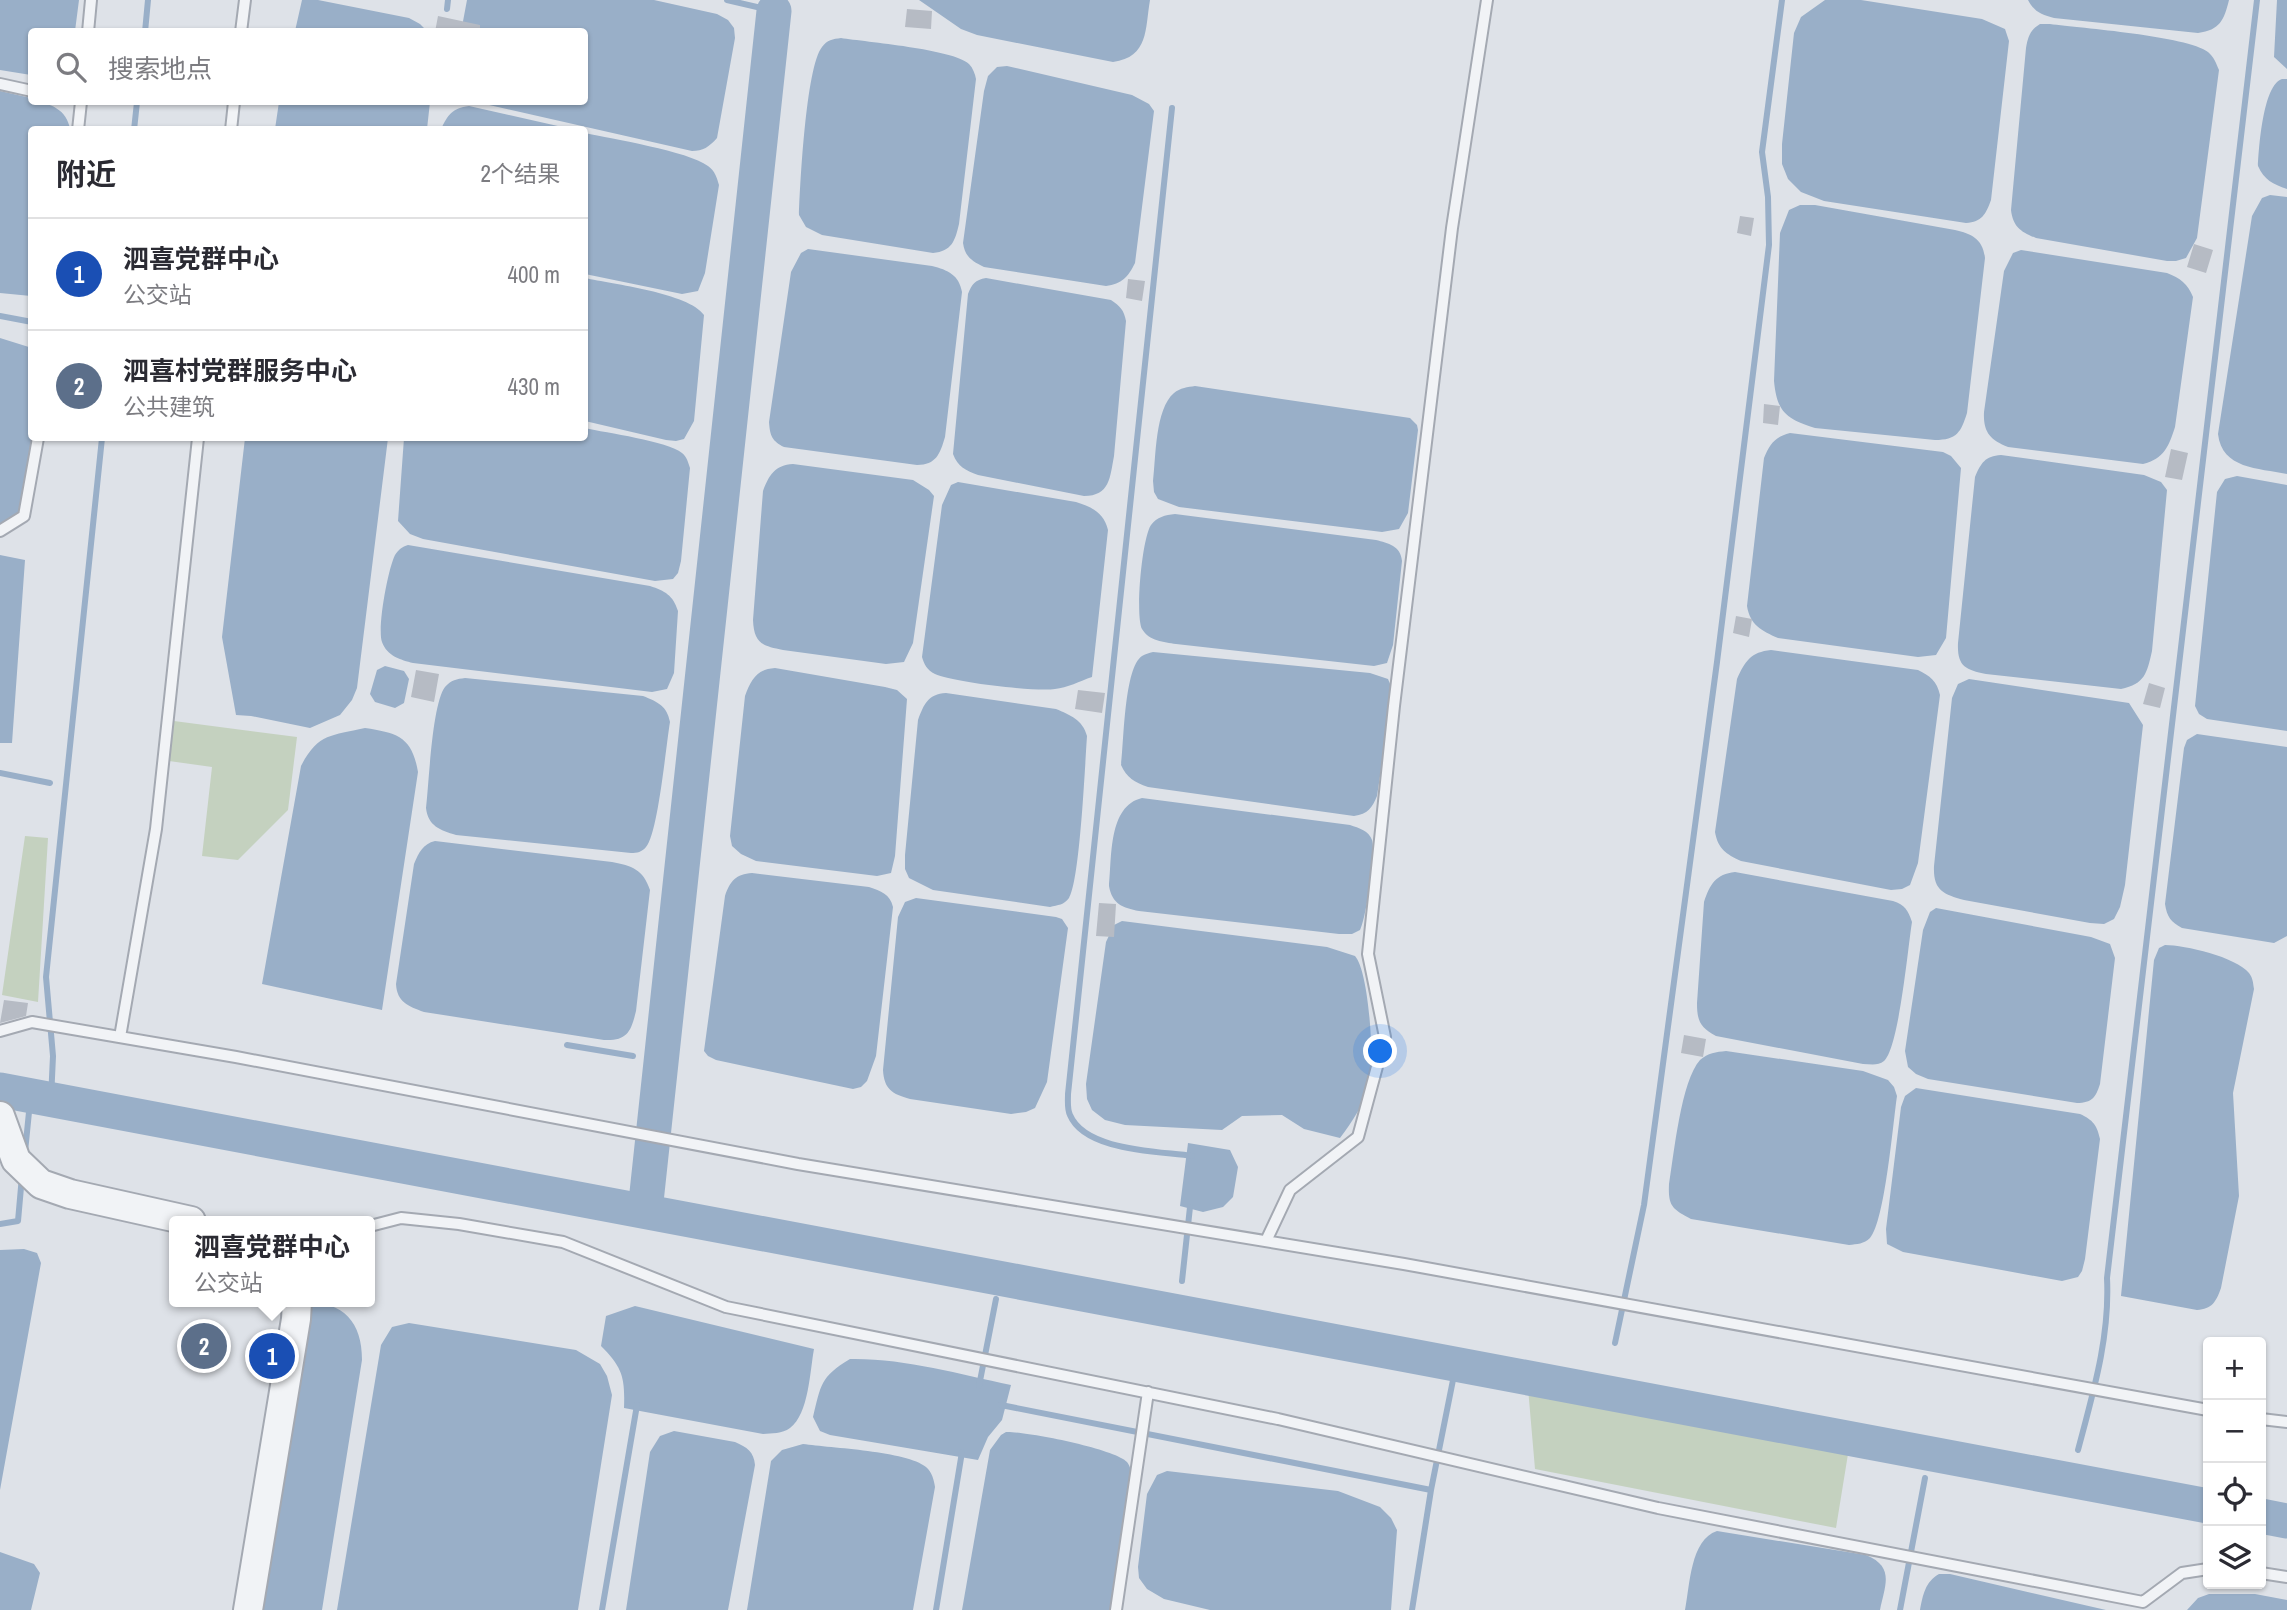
<!DOCTYPE html>
<html lang="zh">
<head>
<meta charset="utf-8">
<style>
	:root { --surface:#fff; --page:#f7f7f7; --text:#2b2b33; --muted:#7c7c81; --line:#e1e1e2; --accent:#db2777 }
	body { margin:0; font-family:"Archivo Narrow","Noto Sans SC",sans-serif; background:var(--page); color:var(--text) }
	.controls { position:absolute; right:21px; bottom:21px; display:grid; overflow:hidden; border-radius:7px; box-shadow:0 2px 5px #0004 }
	.controls button { width:63px; height:63px; display:grid; place-items:center; padding:0; border:0; border-bottom:2px solid var(--line); background:var(--surface); color:var(--text); font:35px sans-serif }
	.you { position:absolute; left:1381px; top:1052px; width:24px; height:24px; margin:-18px; border:5px solid #fff; border-radius:50%; background:#1a73e8; box-shadow:0 0 0 10px #1a73e833 }
	.badge { display:grid; place-items:center; width:46px; height:46px; border-radius:50%; background:var(--accent); color:#fff; font-size:23px; font-weight:700 }
	.pin { position:absolute; translate:-50% -50%; border:4px solid #fff; box-shadow:0 2px 7px #0006 }
	.popup { position:absolute; left:169px; top:1216px; width:206px; height:91px; box-sizing:border-box; display:grid; place-content:center; border-radius:7px; background:var(--surface); filter:drop-shadow(0 2px 5px #0005); font-size:23px; white-space:nowrap; color:var(--muted) }
	.popup b { font-size:26px; color:var(--text) }
	.popup::after { content:''; position:absolute; left:50%; top:100%; margin-left:-14px; border:14px solid transparent; border-top-color:var(--surface) }
	.list { margin:0; padding:0; list-style:none }
	h2 { display:flex; justify-content:space-between; align-items:center; height:91px; margin:0; padding:0 28px; font-size:30px }
	h2 small { font-size:23px; font-weight:400; color:var(--muted) }
	.list li { display:grid; grid-template-columns:46px 1fr auto; gap:21px; align-items:center; box-sizing:border-box; height:112px; padding:0 28px; border-top:2px solid var(--line) }
	.list b { display:block; font-size:26px; white-space:nowrap }
	.list p { margin:0; font-size:23px; white-space:nowrap; color:var(--muted) }
	.list em { font-size:23px; font-style:normal; color:var(--muted) }
	.icon { flex:none; width:38px; height:38px; fill:none; stroke:currentColor; stroke-width:2; stroke-linecap:round; stroke-linejoin:round }
	.map { position:relative; flex:none; width:2287px; height:1610px; overflow:hidden }
	.search { position:absolute; background:var(--surface); box-shadow:0 2px 5px #0004; left:28px; top:28px; width:560px; height:77px; display:flex; align-items:center; gap:18px; box-sizing:border-box; padding:0 24px; border-radius:7px; color:var(--muted); font-size:26px }
	.panel { position:absolute; background:var(--surface); box-shadow:0 2px 5px #0004; left:28px; top:126px; width:560px; height:315px; border-radius:7px }
	.map>svg:first-child { display:block }
	.green { fill:#c4d1bf }
	.water { fill:#99afc8 }
	.lines { fill:none; stroke-linecap:round; stroke-linejoin:round }
	.stream { stroke:#99afc8; stroke-width:6 }
	.river { stroke:#99afc8; stroke-width:35 }
	.building { fill:#b6bbc4 }
	.service-casing { stroke:#a4a9b2; stroke-width:14 }
	.tertiary-casing { stroke:#a4a9b2; stroke-width:32 }
	.service { stroke:#f1f3f6; stroke-width:10 }
	.tertiary { stroke:#f1f3f6; stroke-width:28 }
</style>
</head>
<body>
<div class="map">
<svg width="2287" height="1610" viewBox="0 0 2287 1610">
	<rect width="100%" height="100%" fill="#dee2e8"/>
	<path class="green" d="M 174,721 L 297,737 L 288,810 L 238,860 L 202,856 L 212,767 L 169,761 Z
		M 25,836 L 48,838 L 38,1002 L 2,995 Z
		M 1528,1388 L 1848,1454 L 1836,1528 L 1535,1469 Z"/>
	<path class="water" d="M 0,0 L 79,0 L 75,31 L 32,32 L 31,75 L 0,70 Z
		M 302,0 L 318,0 L 409,18 L 420,24 L 427,31 L 295,31 Z
		M 467,0 L 654,0 L 717,14 L 728,20 L 734,28 L 735,38 L 717,138 C 709,147 703,151 692,151 L 476,102 L 584,102 L 584,32 L 461,32 Z
		M 919,0 L 1150,0 C 1145,29 1149,57 1113,62 L 977,35 L 961,29 Z
		M 1825,0 L 1861,0 L 1982,19 L 2005,29 L 2009,41 L 1991,200 C 1986,214 1982,222 1966,223 L 1824,201 L 1801,192 L 1788,179 L 1782,164 L 1782,144 L 1794,33 L 1801,17 Z
		M 2028,0 L 2229,0 C 2224,20 2220,30 2198,33 L 2054,18 C 2042,15 2034,12 2028,0 Z
		M 2277,0 L 2287,0 L 2287,69 L 2274,57 Z
		M 2040,24 L 2050,24 C 2081,28 2187,36 2208,52 C 2214,57 2216,63 2219,70 L 2197,238 L 2186,258 L 2176,261 L 2167,261 L 2036,238 C 2021,232 2013,227 2011,210 L 2026,48 C 2028,37 2030,30 2040,24 Z
		M 841,38 C 866,42 953,49 969,64 C 973,68 975,74 976,79 L 959,224 C 955,241 952,251 933,253 L 822,235 L 806,227 L 799,215 C 800,185 806,67 822,47 C 827,40 833,39 841,38 Z
		M 1007,66 L 1132,95 L 1149,104 L 1154,111 L 1135,263 C 1128,277 1122,284 1106,286 L 984,267 C 972,261 965,257 963,243 L 984,91 L 988,76 L 997,67 Z
		M 2282,79 L 2287,79 L 2287,189 C 2273,184 2264,180 2258,166 C 2259,147 2263,85 2282,79 Z
		M 0,91 L 31,98 L 32,102 C 50,102 67,110 70,129 L 32,130 L 31,296 L 0,293 Z
		M 279,102 L 430,102 L 427,129 L 275,129 Z
		M 469,106 L 571,129 L 441,129 C 448,115 452,108 469,106 Z
		M 585,133 C 612,139 688,151 708,166 C 715,171 717,178 719,185 L 705,273 L 698,291 L 682,294 L 585,274 Z
		M 2270,195 L 2287,197 L 2287,474 C 2258,468 2222,469 2218,434 L 2252,216 L 2262,198 Z
		M 1800,205 L 1815,205 L 1955,230 C 1972,234 1983,239 1985,258 L 1967,413 C 1961,432 1957,440 1935,440 L 1815,428 C 1786,419 1777,412 1774,381 L 1780,233 L 1789,210 Z
		M 808,249 L 932,266 C 948,270 959,275 962,292 L 945,437 C 940,454 936,465 917,465 L 784,447 C 772,441 770,436 769,422 L 791,272 L 801,253 Z
		M 2021,250 L 2167,273 C 2180,278 2188,284 2193,297 L 2175,427 C 2169,446 2164,459 2143,464 L 2008,447 C 1990,440 1983,432 1984,412 L 2004,271 L 2013,253 Z
		M 585,278 C 612,284 689,293 704,315 L 694,421 L 684,439 L 676,441 L 666,440 L 585,421 Z
		M 986,278 L 1111,300 C 1120,306 1124,310 1126,321 L 1114,456 C 1110,477 1110,496 1084,496 L 978,475 C 965,470 958,467 953,454 L 968,294 C 972,284 975,280 986,278 Z
		M 0,338 L 32,348 L 32,437 L 21,507 L 16,519 L 0,530 Z
		M 1195,386 L 1410,418 L 1417,425 L 1418,430 L 1408,513 L 1399,529 L 1382,532 L 1179,507 L 1158,499 L 1154,492 L 1153,481 C 1156,457 1155,409 1174,393 C 1180,388 1188,387 1195,386 Z
		M 585,428 C 606,433 668,441 682,453 C 687,457 688,462 690,468 L 681,561 L 678,573 L 673,579 L 655,581 L 423,539 L 410,534 L 398,521 L 404,438 L 584,438 Z
		M 1790,433 L 1943,452 L 1951,456 L 1961,468 L 1946,638 L 1936,655 L 1918,657 L 1778,638 C 1762,631 1750,625 1747,606 L 1764,458 C 1770,444 1775,437 1790,433 Z
		M 245,438 L 388,438 L 357,688 L 352,700 L 340,715 L 310,728 L 251,716 L 236,715 L 222,637 Z
		M 2001,455 L 2144,475 L 2161,482 L 2167,490 L 2152,651 C 2147,673 2145,684 2121,689 L 1986,674 C 1965,670 1957,666 1958,643 L 1975,477 C 1981,463 1985,456 2001,455 Z
		M 793,464 L 913,480 L 929,490 L 934,496 L 913,643 L 904,662 L 886,664 L 783,650 C 762,646 754,643 753,620 L 763,491 C 769,475 775,465 793,464 Z
		M 2237,476 L 2287,485 L 2287,731 L 2207,719 L 2199,714 L 2195,706 L 2217,492 L 2225,479 Z
		M 958,482 L 1076,502 C 1092,507 1104,513 1108,530 L 1092,677 C 1080,681 1067,688 1055,689 C 1035,692 952,682 935,674 C 927,670 924,664 922,657 L 942,505 L 951,485 Z
		M 1175,514 L 1376,540 C 1388,543 1401,546 1402,561 L 1393,645 L 1387,663 L 1374,666 L 1176,644 C 1164,642 1149,641 1142,629 C 1135,615 1142,538 1151,525 C 1157,517 1165,515 1175,514 Z
		M 408,545 L 650,586 C 665,591 673,595 678,611 L 674,673 L 667,689 L 652,692 L 413,663 C 401,660 387,656 382,642 C 377,628 388,569 395,555 C 399,549 402,547 408,545 Z
		M 0,555 L 25,560 L 12,743 L 0,743 Z
		M 1771,650 L 1918,670 C 1930,676 1937,681 1940,695 L 1918,863 L 1910,885 L 1902,889 L 1891,890 L 1741,861 C 1726,854 1718,849 1715,832 L 1737,679 C 1745,661 1751,652 1771,650 Z
		M 1153,652 L 1370,673 L 1388,679 L 1393,691 L 1377,796 C 1372,808 1368,814 1354,816 L 1148,787 C 1134,782 1127,778 1121,765 C 1124,742 1124,668 1142,656 C 1145,654 1149,653 1153,652 Z
		M 385,666 L 404,671 L 409,679 L 404,703 L 395,708 L 375,702 L 370,694 L 377,670 Z
		M 775,668 L 885,687 L 897,690 L 907,699 L 895,856 L 891,873 L 877,876 L 756,861 L 741,854 L 732,846 L 730,836 L 745,696 C 751,680 757,669 775,668 Z
		M 465,678 L 643,696 C 658,702 667,706 670,722 C 666,745 658,834 646,847 C 642,852 637,853 631,853 L 456,835 C 440,830 428,826 426,808 C 429,783 432,704 445,687 C 451,680 457,679 465,678 Z
		M 1969,679 L 2129,703 L 2143,725 L 2125,885 L 2120,907 L 2114,919 L 2104,924 L 2090,923 L 1964,900 C 1943,894 1933,890 1934,866 L 1952,698 L 1958,684 Z
		M 946,693 L 1056,709 C 1070,715 1083,720 1087,736 C 1085,764 1080,881 1069,898 C 1064,905 1058,905 1050,907 L 933,890 L 909,878 L 905,869 L 905,855 L 918,720 C 924,704 928,694 946,693 Z
		M 365,728 C 398,733 412,737 418,772 L 382,1010 L 262,984 L 301,766 C 318,733 331,736 365,728 Z
		M 2197,734 L 2287,747 L 2287,936 L 2274,943 L 2182,928 C 2171,922 2167,917 2165,904 L 2184,748 L 2187,740 Z
		M 1142,798 L 1350,825 C 1359,828 1369,831 1372,840 C 1376,852 1366,919 1360,930 L 1352,934 L 1339,934 L 1139,911 C 1123,908 1112,904 1109,886 C 1112,858 1108,806 1142,798 Z
		M 435,841 L 612,862 C 632,866 643,869 650,890 L 636,1011 C 631,1032 627,1041 604,1040 L 424,1012 C 408,1006 397,1002 396,984 L 414,864 C 419,852 423,844 435,841 Z
		M 1735,872 L 1893,901 C 1905,905 1908,910 1912,922 C 1908,946 1899,1048 1884,1061 C 1878,1066 1870,1064 1863,1064 L 1716,1036 C 1700,1027 1697,1021 1697,1003 L 1704,902 C 1710,884 1716,874 1735,872 Z
		M 752,873 L 869,887 C 881,891 890,894 893,907 L 876,1056 L 867,1081 L 861,1087 L 853,1089 L 716,1060 L 708,1056 L 704,1051 L 725,896 C 730,881 736,874 752,873 Z
		M 916,898 L 1056,917 L 1062,919 L 1068,928 L 1047,1082 L 1035,1108 L 1026,1112 L 1011,1114 L 910,1099 C 892,1094 884,1089 883,1070 L 898,917 L 905,902 Z
		M 1936,908 L 2091,937 L 2110,944 L 2115,958 L 2100,1084 C 2096,1097 2092,1103 2077,1103 L 1928,1079 L 1916,1074 L 1908,1067 L 1905,1051 L 1923,930 L 1930,912 Z
		M 1122,921 L 1327,947 L 1355,956 C 1369,971 1375,1063 1369,1085 C 1364,1104 1352,1122 1340,1138 L 1304,1129 L 1282,1115 L 1242,1116 L 1222,1130 L 1125,1125 L 1105,1120 L 1092,1110 L 1087,1099 L 1086,1084 L 1106,942 L 1114,925 Z
		M 2165,945 C 2185,945 2236,957 2249,973 C 2253,978 2253,983 2254,989 L 2233,1093 L 2239,1196 L 2221,1288 C 2216,1302 2212,1309 2197,1310 L 2121,1296 L 2154,960 L 2159,948 Z
		M 1726,1051 L 1863,1071 L 1888,1080 L 1894,1087 L 1897,1096 C 1893,1123 1885,1221 1870,1238 C 1864,1244 1857,1244 1849,1245 L 1691,1219 C 1672,1209 1668,1206 1669,1184 C 1674,1154 1681,1081 1700,1060 C 1708,1053 1716,1052 1726,1051 Z
		M 1916,1088 L 2080,1114 C 2093,1120 2097,1125 2100,1139 L 2085,1259 L 2082,1271 L 2078,1277 L 2062,1281 L 1903,1252 L 1887,1244 L 1886,1229 L 1901,1107 L 1905,1096 Z
		M 1188,1143 L 1230,1150 L 1238,1167 L 1233,1197 L 1223,1207 L 1203,1212 L 1180,1206 Z
		M 24,1249 L 37,1253 L 41,1263 L 0,1490 L 0,1250 Z
		M 305,1302 C 344,1302 362,1322 362,1360 L 322,1610 L 259,1610 Z
		M 635,1306 L 814,1349 C 810,1370 809,1414 790,1428 C 782,1434 772,1433 763,1434 L 624,1408 C 625,1378 623,1368 601,1346 L 606,1316 Z
		M 409,1323 L 576,1350 L 600,1364 L 607,1376 L 612,1395 L 578,1610 L 337,1610 L 381,1345 L 392,1327 Z
		M 850,1359 C 904,1358 958,1374 1011,1385 L 1002,1420 L 988,1437 L 978,1460 L 830,1435 L 820,1431 L 813,1417 C 821,1385 820,1377 850,1359 Z
		M 674,1431 L 735,1442 C 747,1447 754,1452 755,1465 L 728,1610 L 626,1610 L 650,1452 L 660,1436 Z
		M 1006,1432 C 1025,1431 1116,1449 1127,1462 C 1132,1468 1131,1476 1131,1483 L 1114,1610 L 962,1610 L 990,1450 L 1001,1435 Z
		M 803,1444 C 831,1448 907,1451 926,1467 C 932,1472 934,1480 935,1487 L 913,1610 L 747,1610 L 771,1461 L 782,1450 Z
		M 1167,1471 L 1338,1491 L 1380,1507 L 1391,1518 L 1397,1530 L 1391,1610 L 1210,1610 L 1164,1599 L 1147,1589 L 1139,1578 L 1138,1567 L 1147,1494 L 1157,1475 Z
		M 1717,1531 L 1866,1555 C 1895,1567 1885,1585 1880,1610 L 1685,1610 C 1690,1586 1690,1540 1717,1531 Z
		M 0,1552 L 34,1564 L 40,1573 L 31,1610 L 0,1610 Z
		M 1939,1574 L 1950,1574 L 2106,1610 L 1920,1610 C 1923,1595 1925,1582 1939,1574 Z
		M 2209,1594 L 2255,1594 L 2287,1600 L 2287,1610 L 2187,1610 L 2198,1598 Z"/>
	<g class="lines">
		<path class="stream" d="M 727,0 L 774,11
			M 447,9 L 448,0
			M 145,32 L 148,0
			M 1172,108 L 1068,1094 C 1068,1101 1067,1109 1070,1115 C 1085,1151 1158,1151 1192,1156
			M 134,130 L 137,102
			M 0,316 L 32,322
			M 0,773 L 50,783
			M 567,1045 L 633,1056
			M 51,1099 L 53,1056 L 46,977 L 102,438
			M 25,1152 L 29,1112
			M 0,1224 L 18,1221 L 22,1176
			M 1182,1281 L 1190,1207
			M 1615,1343 L 1644,1205 L 1717,662 L 1769,245 L 1768,197 L 1762,152 L 1782,0
			M 979,1386 L 996,1299
			M 1001,1405 L 1431,1490
			M 2078,1450 C 2093,1393 2110,1337 2107,1278 L 2257,0
			M 602,1610 L 637,1405
			M 936,1610 L 962,1452
			M 1412,1610 L 1431,1490 L 1454,1375
			M 1900,1610 L 1925,1478"/>
		<path class="river" d="M 0,1090 L 2208,1506
			M 646,1202 L 774,11
			M 2261,1516 L 2287,1521"/>
	</g>
	<path class="building" d="M 907,9 L 932,11 L 931,29 L 905,27 Z
		M 438,16 L 480,25 L 480,32 L 435,32 Z
		M 1740,216 L 1754,218 L 1751,236 L 1737,233 Z
		M 2194,244 L 2213,250 L 2206,273 L 2187,267 Z
		M 1128,279 L 1145,281 L 1142,301 L 1126,298 Z
		M 1764,404 L 1780,406 L 1778,425 L 1763,423 Z
		M 2171,449 L 2188,453 L 2182,480 L 2165,477 Z
		M 1736,616 L 1752,619 L 1749,637 L 1733,633 Z
		M 416,670 L 439,674 L 434,702 L 411,697 Z
		M 2149,683 L 2165,688 L 2160,708 L 2143,704 Z
		M 1078,690 L 1105,693 L 1102,713 L 1075,709 Z
		M 1099,903 L 1116,904 L 1114,937 L 1096,936 Z
		M 4,1000 L 28,1003 L 26,1016 L 0,1023 Z
		M 1684,1035 L 1706,1039 L 1703,1057 L 1681,1053 Z"/>
	<g class="lines">
		<g class="service-casing">
			<path id="service" d="M 88,32 L 91,0
				M 241,32 L 245,0
				M 0,84 L 32,91
				M 78,130 L 81,102
				M 231,130 L 234,102
				M 0,531 L 24,516 L 38,438
				M 0,1031 L 32,1022 L 236,1057 L 798,1164 L 1404,1264 L 2208,1410
				M 120,1037 L 156,829 L 198,438
				M 370,1226 L 401,1218 L 459,1224 L 563,1242 L 726,1307 L 1278,1419 L 1658,1508 L 2143,1602 L 2182,1573 L 2208,1569
				M 1266,1241 L 1290,1190 L 1358,1137 L 1385,1037 L 1368,954 L 1394,706 L 1452,228 L 1487,0
				M 2261,1419 L 2287,1422
				M 2261,1573 L 2287,1577
				M 1116,1610 L 1148,1392"/>
		</g>
		<g class="tertiary-casing">
			<path id="tertiary" d="M 0,1116 L 16,1160 L 41,1184 L 70,1194 L 191,1221
				M 248,1610 L 296,1319 L 297,1302"/>
		</g>
		<use href="#service" class="service"/>
		<use href="#tertiary" class="tertiary"/>
	</g>
</svg>
<div class="controls">
<button>+</button>
<button>−</button>
<button><svg class="icon" aria-label="locate" viewBox="0 0 24 24"><circle cx="12" cy="12" r="6"/><path d="M12 2v4M12 18v4M2 12h4M18 12h4"/></svg></button>
<button><svg class="icon" aria-label="layers" viewBox="0 0 24 24"><path d="M12 4l9 5-9 5-9-5zM3 14l9 5 9-5"/></svg></button>
</div>
<div class="you"></div>
<div class="pin badge" style="left:272px;top:1356px;background:#1a4fb4">1</div>
<div class="popup"><b>泗喜党群中心</b>公交站</div>
<div class="pin badge" style="left:204px;top:1346px;background:#5c6f8a">2</div>
<div class="search"><svg class="icon" aria-label="search" viewBox="0 0 24 24"><circle cx="10" cy="10" r="6"/><path d="M15 15l6 6"/></svg>搜索地点</div>
<section class="panel">
<h2>附近<small>2个结果</small></h2>
<ul class="list">
<li><span class="badge" style="background:#1a4fb4">1</span><div><b>泗喜党群中心</b><p>公交站</p></div><em>400 m</em></li>
<li><span class="badge" style="background:#5c6f8a">2</span><div><b>泗喜村党群服务中心</b><p>公共建筑</p></div><em>430 m</em></li>
</ul>
</section>
</div>
</body>
</html>
